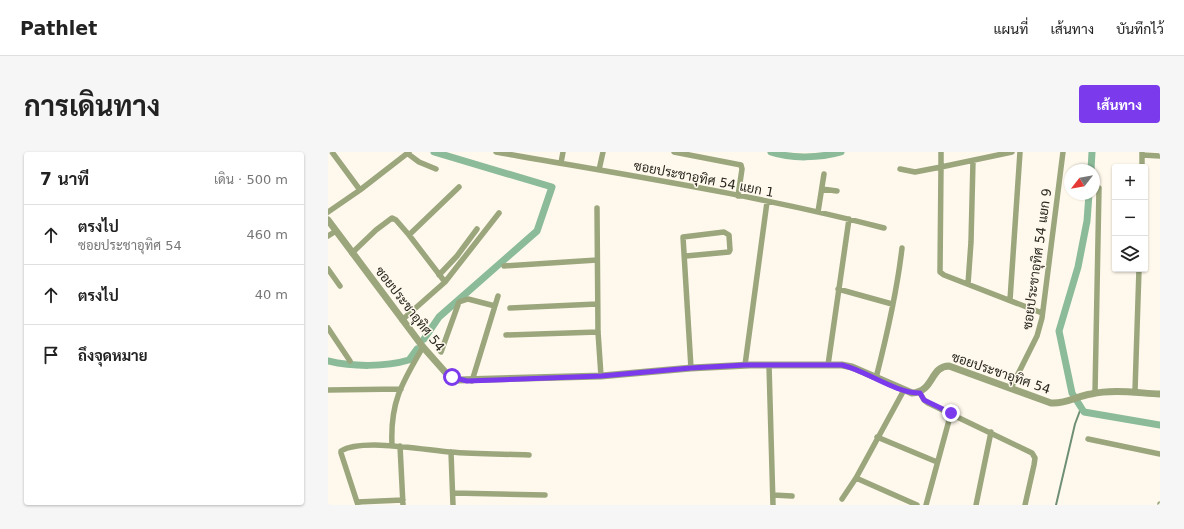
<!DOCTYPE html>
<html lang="th">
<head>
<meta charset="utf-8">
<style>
	:root { --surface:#fff; --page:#f6f6f6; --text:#222; --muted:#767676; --line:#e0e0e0; --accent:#7c3aed }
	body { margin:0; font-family:"DejaVu Sans",Sarabun,sans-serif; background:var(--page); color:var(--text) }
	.controls { position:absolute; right:12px; top:12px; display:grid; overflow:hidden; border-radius:4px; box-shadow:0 1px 3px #0004 }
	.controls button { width:36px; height:36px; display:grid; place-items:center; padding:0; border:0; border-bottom:1px solid var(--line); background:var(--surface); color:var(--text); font:20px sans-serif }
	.compass { position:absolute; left:736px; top:12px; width:36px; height:36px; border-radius:50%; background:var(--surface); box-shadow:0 1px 3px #0004; rotate:239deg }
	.stop { position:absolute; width:12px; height:12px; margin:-9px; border:3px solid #7c3aed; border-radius:50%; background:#fff }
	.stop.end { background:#7c3aed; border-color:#fff; box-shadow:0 1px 4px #0008 }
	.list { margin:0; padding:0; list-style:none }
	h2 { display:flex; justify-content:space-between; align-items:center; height:52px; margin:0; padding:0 16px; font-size:17px }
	h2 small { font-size:13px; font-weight:400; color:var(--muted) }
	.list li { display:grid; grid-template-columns:26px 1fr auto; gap:12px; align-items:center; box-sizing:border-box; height:60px; padding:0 16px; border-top:1px solid var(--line) }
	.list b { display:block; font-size:15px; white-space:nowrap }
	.list p { margin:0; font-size:13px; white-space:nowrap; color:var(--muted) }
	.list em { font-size:13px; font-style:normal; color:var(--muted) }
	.icon { flex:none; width:22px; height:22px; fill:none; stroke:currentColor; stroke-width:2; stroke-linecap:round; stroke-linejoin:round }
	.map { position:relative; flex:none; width:832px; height:353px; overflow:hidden; border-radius:4px }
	header { display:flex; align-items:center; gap:24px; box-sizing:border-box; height:56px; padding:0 20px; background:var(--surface); border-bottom:1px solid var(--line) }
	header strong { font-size:19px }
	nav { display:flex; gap:22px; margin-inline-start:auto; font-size:14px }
	.intro { display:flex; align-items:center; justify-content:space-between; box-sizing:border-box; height:96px; padding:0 24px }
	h1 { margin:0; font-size:28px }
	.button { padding:10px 18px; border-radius:4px; background:var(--accent); color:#fff; font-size:14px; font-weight:700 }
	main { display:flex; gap:24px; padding:0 24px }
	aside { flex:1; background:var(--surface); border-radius:4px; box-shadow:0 1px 3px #0004 }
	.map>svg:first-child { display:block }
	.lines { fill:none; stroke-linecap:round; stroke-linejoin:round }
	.stream { stroke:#6f8f74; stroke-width:2 }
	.canal { stroke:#8cbb99; stroke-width:7 }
	.minor { stroke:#9ba67d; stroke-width:5.5 }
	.tertiary { stroke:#9ba67d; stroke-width:7 }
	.route { stroke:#7c3aed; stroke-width:5 }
	.labels { text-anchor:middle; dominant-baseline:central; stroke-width:3; stroke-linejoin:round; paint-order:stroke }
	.street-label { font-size:13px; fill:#2a271f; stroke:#fff9ed }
</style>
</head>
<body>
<header>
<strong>Pathlet</strong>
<nav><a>แผนที่</a><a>เส้นทาง</a><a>บันทึกไว้</a></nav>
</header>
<div class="intro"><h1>การเดินทาง</h1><a class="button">เส้นทาง</a></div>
<main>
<aside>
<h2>7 นาที<small>เดิน · 500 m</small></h2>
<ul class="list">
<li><svg class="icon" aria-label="ahead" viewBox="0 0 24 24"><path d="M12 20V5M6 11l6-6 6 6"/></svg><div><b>ตรงไป</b><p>ซอยประชาอุทิศ 54</p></div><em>460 m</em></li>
<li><svg class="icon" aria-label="ahead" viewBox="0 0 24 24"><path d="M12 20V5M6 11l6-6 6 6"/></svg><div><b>ตรงไป</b></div><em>40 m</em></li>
<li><svg class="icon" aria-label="arrive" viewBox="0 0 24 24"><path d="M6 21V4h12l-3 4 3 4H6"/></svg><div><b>ถึงจุดหมาย</b></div></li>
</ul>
</aside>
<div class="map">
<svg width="832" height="353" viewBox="0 0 832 353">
	<rect width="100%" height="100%" fill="#fff9ed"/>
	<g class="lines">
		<path class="stream" d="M 728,353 L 747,272 L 753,256"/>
		<path class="canal" d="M 443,0 C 463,7 492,6 513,0
			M 763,18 L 764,0
			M 761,42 L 759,69 L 750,115 L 731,179 L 744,241 L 756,260 L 832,273
			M 96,187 L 111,165 L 209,79 L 224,35 L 106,0
			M 0,209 C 25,215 57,215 81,208 L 89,197"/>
		<path class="minor" d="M 4,0 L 32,38
			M 168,0 C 298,23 429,43 556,76
			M 346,0 L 413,13 L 414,17 L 410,44
			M 613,0 L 613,15 L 684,0
			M 79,1 L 91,10 L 108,17
			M 814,3 L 832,4
			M 233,11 L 235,0
			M 814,15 L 814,0
			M 572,17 L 587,20 L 613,15 L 612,120 L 616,123 L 714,161
			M 271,18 L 275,0
			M 494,37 L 509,39
			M 269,56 L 270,180 L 273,224
			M 0,60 L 32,38 L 81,0
			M 490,60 L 496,22
			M 0,84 L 8,79
			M 24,101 L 48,78 L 64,66 L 68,68 L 81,83
			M 358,104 L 401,100 L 402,98 L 401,83 L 396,80 L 355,85 L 363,216
			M 176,114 L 269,108
			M 0,117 L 12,134
			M 111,123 L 129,104 L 149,77
			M 117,130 L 81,83 L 131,35
			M 640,132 L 643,90 L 645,9
			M 510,137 L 564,152
			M 682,148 L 692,0
			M 182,156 L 269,152
			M 74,168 L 117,130 L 171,61
			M 0,176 L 22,209
			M 178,183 L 270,180
			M 113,200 L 131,150 L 140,147 L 167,154
			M 417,213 L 439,50
			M 441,213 L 445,353
			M 500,213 L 521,67
			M 548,226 C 559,183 569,140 574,96
			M 144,229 L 170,144
			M 683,236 L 709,184 L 714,166 L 735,0
			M 0,238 L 73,237
			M 807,239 L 811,117
			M 592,241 L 596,248 L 600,251 L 704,301 L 707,306 L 706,313 L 697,353
			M 767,241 L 771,36
			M 549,285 L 609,310
			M 760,287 L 832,302
			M 64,293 C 62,250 74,231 95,195
			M 72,294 L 75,353
			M 123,300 L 125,353
			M 528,326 L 589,353
			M 125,341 L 217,343
			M 445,343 L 464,344
			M 514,347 L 528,326 L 576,238
			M 29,350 L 75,348
			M 30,353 L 13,301 L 13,299 C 34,286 97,298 122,300 C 148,302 175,302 201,303
			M 598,353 L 623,261
			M 648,353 L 663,280
			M 832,353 L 832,352"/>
		<path class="tertiary" d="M 0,68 L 95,195 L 118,221 L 130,228 L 273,224 L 363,216 L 422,213 L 514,213 L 524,215 L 584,241 C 606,240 602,214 621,214 L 723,251 C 739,252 749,244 763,242 C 786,237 809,241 832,242"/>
	</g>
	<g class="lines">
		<path class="route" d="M 124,225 L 139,229 L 273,224 L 363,216 L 417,213 L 514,213 C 539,219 567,241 592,241 L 596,248 L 623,261"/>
	</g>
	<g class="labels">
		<g class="street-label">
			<text transform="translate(376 27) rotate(11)">ซอยประชาอุทิศ 54 แยก 1</text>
			<text transform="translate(709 107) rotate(-82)">ซอยประชาอุทิศ 54 แยก 9</text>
			<text transform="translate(82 157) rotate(52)">ซอยประชาอุทิศ 54</text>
			<text transform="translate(673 221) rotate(19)">ซอยประชาอุทิศ 54</text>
		</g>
	</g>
</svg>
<div class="controls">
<button>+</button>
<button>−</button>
<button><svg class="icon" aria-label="layers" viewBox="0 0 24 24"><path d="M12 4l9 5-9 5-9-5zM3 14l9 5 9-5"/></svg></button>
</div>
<svg class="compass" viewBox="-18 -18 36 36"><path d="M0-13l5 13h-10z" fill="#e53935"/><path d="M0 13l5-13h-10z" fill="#767676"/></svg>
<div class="stop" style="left:124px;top:225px"></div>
<div class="stop end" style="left:623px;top:261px"></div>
</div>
</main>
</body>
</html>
